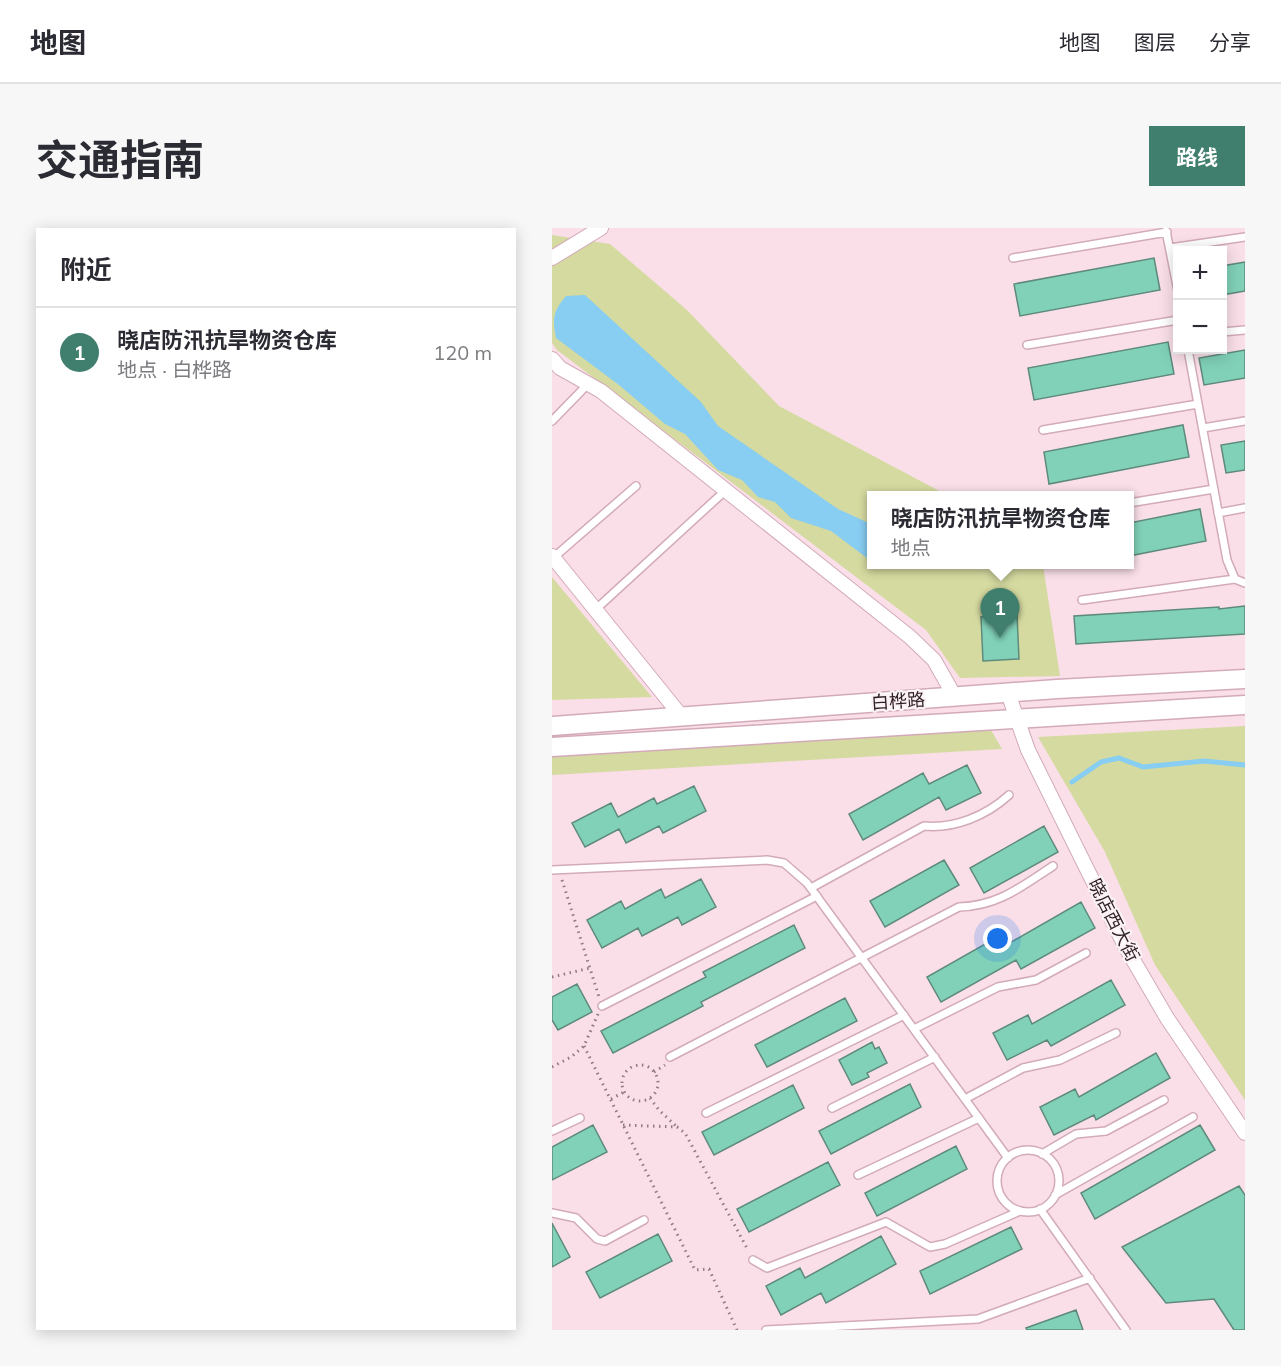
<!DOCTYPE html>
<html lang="zh">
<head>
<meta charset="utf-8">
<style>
	:root { --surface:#fff; --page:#f7f7f7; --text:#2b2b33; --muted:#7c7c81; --line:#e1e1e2; --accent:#407f6d }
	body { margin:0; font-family:Mulish,"Noto Sans SC",sans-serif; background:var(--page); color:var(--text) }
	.controls { position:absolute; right:18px; top:18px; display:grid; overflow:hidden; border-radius:0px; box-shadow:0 3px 15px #0003 }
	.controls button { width:54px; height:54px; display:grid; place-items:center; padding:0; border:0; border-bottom:2px solid var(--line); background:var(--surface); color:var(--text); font:30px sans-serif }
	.you { position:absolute; left:446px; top:711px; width:21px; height:21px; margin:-15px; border:4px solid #fff; border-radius:50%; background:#1a73e8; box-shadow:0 0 0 9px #1a73e833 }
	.badge { display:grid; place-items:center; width:39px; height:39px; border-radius:50%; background:var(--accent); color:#fff; font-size:20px; font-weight:700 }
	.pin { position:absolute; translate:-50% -50px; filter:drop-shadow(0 2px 3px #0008) }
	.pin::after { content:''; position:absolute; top:32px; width:21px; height:18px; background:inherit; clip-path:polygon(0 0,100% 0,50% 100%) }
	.popup { position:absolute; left:315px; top:263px; width:267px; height:78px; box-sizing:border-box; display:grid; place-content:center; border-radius:0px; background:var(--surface); filter:drop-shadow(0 2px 4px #0005); font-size:20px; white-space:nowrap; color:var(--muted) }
	.popup b { font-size:22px; color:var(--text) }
	.popup::after { content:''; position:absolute; left:50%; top:100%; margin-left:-12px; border:12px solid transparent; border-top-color:var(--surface) }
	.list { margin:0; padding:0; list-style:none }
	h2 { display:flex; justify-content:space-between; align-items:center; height:78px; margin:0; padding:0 24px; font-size:26px }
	h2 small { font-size:20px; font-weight:400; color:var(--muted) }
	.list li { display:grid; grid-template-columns:39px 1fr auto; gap:18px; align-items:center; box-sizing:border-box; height:90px; padding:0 24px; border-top:2px solid var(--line) }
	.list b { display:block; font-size:22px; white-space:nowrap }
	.list p { margin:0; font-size:20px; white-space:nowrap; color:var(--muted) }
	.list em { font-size:20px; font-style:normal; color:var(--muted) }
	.map { position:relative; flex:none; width:693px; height:1102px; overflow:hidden; border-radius:0px }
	header { display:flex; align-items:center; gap:36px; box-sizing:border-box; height:84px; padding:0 30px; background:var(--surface); border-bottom:2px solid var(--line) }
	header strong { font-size:28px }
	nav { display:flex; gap:33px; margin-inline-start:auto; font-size:21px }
	.intro { display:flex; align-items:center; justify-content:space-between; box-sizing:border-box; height:144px; padding:0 36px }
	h1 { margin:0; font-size:42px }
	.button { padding:15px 27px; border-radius:0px; background:var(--accent); color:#fff; font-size:21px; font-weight:700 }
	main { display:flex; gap:36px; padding:0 36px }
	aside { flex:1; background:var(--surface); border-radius:0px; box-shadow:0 3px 15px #0003 }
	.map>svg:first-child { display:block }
	.green { fill:#d5daa0 }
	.water { fill:#88cdf2 }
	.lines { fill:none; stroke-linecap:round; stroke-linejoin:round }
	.stream { stroke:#88cdf2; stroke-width:5 }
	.building { fill:#81d1b8; stroke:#5e8a7c; stroke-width:1.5 }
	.service-casing { stroke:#d3aaba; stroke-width:10 }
	.minor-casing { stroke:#d3aaba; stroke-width:16 }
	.tertiary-casing { stroke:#d3aaba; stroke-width:21 }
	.path { stroke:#907b83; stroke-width:3; stroke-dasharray:1.5 4.5; stroke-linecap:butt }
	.service { stroke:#fff; stroke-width:7 }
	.minor { stroke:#fff; stroke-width:14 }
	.tertiary { stroke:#fff; stroke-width:18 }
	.labels { text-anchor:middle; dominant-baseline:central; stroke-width:4.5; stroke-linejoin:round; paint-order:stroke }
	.street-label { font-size:18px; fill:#2f1f26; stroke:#fbf2f5 }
</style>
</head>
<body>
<header>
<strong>地图</strong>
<nav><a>地图</a><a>图层</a><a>分享</a></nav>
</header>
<div class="intro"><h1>交通指南</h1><a class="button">路线</a></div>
<main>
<aside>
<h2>附近<small></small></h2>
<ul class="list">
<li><span class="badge">1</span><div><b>晓店防汛抗旱物资仓库</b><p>地点 · 白桦路</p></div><em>120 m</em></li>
</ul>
</aside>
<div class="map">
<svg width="693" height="1102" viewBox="0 0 693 1102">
	<rect width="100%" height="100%" fill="#fadfe9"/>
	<path class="green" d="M 0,7 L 58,16 L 135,82 L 227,178 L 395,267 L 319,268 L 319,336 L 491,337 L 508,448 L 408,450 L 374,402 L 5,122 L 0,115 Z
		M 0,349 L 100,469 L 0,472 Z
		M 693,498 L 693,872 L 603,737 L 553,624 L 486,509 Z
		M 439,502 L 450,521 L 0,547 L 0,528 Z"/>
	<path class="water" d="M 33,67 L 149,174 L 166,198 L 286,281 L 319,296 L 319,333 L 279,303 L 239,290 L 223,274 L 206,269 L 190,252 L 166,242 L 133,206 L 113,196 L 67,157 L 4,110 C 0,90 1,84 14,68 Z"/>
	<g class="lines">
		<path class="stream" d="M 520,554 L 549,534 L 567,530 L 591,539 L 652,533 L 693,537"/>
	</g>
	<path class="building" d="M 602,30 L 608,62 L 468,88 L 462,56 Z
		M 693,34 L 693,63 L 670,67 L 670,38 Z
		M 616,114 L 622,146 L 482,172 L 476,140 Z
		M 693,122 L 693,150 L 652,157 L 647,130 Z
		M 631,197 L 637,229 L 497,256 L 492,224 Z
		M 693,213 L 693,242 L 674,245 L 669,217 Z
		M 648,281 L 654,313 L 577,328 L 577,295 Z
		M 693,378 L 693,406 L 524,416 L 522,388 L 667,379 L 667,381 Z
		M 465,386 L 467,431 L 431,433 L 429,389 Z
		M 415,537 L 429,565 L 394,582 L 387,569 L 311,612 L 297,586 L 371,545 L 377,556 Z
		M 142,558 L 154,583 L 111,605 L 107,598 L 74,615 L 67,601 L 33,619 L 20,595 L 59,575 L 66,589 L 102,570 L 105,576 Z
		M 492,598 L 506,624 L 432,665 L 418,640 Z
		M 392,632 L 407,657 L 333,699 L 318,673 Z
		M 149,651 L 164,679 L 130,697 L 126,689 L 90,708 L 86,700 L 50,720 L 35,692 L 69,673 L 73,681 L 109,661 L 113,670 Z
		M 529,674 L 543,700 L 469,741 L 464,732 L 389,774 L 375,749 L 449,707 L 454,717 Z
		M 242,697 L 253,720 L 149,774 L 151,778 L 61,825 L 49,803 L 154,749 L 151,744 Z
		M 559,752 L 573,777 L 499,818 L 495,812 L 455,832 L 441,805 L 476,787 L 480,796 Z
		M 25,756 L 40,784 L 6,802 L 0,792 L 0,769 Z
		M 293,770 L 305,793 L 215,839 L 203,817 Z
		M 320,814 L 323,821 L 327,819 L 335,835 L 315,845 L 317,849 L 300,857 L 287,832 Z
		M 604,825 L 618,850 L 544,892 L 542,887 L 502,907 L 488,879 L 523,861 L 527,869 Z
		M 358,856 L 369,879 L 279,926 L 267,903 Z
		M 241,857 L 252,880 L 162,927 L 150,904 Z
		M 41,897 L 55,924 L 0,952 L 0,919 Z
		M 648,897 L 663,922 L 543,991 L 529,965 Z
		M 404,918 L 415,941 L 325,988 L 313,965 Z
		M 276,934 L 288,957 L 197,1004 L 185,981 Z
		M 687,958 L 693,967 L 693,1102 L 682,1102 L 662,1071 L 614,1075 L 570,1019 Z
		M 0,995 L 18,1029 L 0,1039 Z
		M 459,999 L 470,1021 L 378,1066 L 368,1043 Z
		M 106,1006 L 120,1033 L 48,1070 L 34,1044 Z
		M 329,1008 L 344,1036 L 274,1075 L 269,1065 L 229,1087 L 214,1058 L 248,1040 L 253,1050 Z
		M 524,1082 L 531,1102 L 475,1102 L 474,1100 Z"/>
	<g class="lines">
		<g class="service-casing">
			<path id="service" d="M 614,3 L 626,63
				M 618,20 L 693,9
				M 461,30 L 615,4
				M 670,104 L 693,102
				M 475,117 L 626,92
				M 636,122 L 675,332 L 683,351 L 693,355
				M 0,193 L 36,156
				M 651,200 L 693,193
				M 491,202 L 646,176
				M 577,275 L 662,261
				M 666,285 L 693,280
				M 1,330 L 84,258
				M 530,372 L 683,351
				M 43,382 L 174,262
				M 0,642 L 215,632 L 232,635 L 255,655 L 456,930
				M 259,660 L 372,598 C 402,601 434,588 457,567
				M 50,778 L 265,668
				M 362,801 L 446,759 L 484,752 L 534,725
				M 118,829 L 407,679 C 446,678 469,659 501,638
				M 413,871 L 471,840 L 508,832 L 564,805
				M 280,880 L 383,829
				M 154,885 L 352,787
				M 0,903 L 28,890
				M445 953a31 31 0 1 1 62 0a31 31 0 1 1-62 0Z
				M 490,926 L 524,906 L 554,903 L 612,872
				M 306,947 L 427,890
				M 503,967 L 641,889
				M 488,981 L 574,1102
				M 0,985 L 24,990 L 45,1011 L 53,1013 L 92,992
				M 201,1032 L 215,1040 L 334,994 L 378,1019 L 393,1016 L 468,983
				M 214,1102 L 426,1091 L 538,1050"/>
		</g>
		<g class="minor-casing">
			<path id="minor" d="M 0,30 L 49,0
				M 0,131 L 8,140 L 49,163 L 358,409 L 382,432 L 403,469
				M 0,328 L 130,489
				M 456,465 L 476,522 L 573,718 L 615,790 L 693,905"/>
		</g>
		<g class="tertiary-casing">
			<path id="tertiary" d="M 0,498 L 505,461 L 693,451
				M 0,519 L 693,477"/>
		</g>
		<path class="path" d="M 10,652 L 47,769
			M 0,749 L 38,740
			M 32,818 L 143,1042 L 157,1041 L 185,1102
			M70 855a18 18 0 1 1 36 0a18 18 0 1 1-36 0Z
			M 0,839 L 19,829 L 32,818 L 46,786
			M 102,844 L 113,837
			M 98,870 L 107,882 L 125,899
			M 59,871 L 72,864
			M 71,897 L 125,899 L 133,905 L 196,1022"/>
		<use href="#service" class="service"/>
		<use href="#minor" class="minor"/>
		<use href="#tertiary" class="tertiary"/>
	</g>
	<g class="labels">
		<g class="street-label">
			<text transform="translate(346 473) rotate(-4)">白桦路</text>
			<text transform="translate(562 692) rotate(63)">晓店西大街</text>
		</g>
	</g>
</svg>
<div class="controls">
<button>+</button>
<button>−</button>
</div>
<div class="you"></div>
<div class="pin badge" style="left:448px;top:410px">1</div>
<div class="popup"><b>晓店防汛抗旱物资仓库</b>地点</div>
</div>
</main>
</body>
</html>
